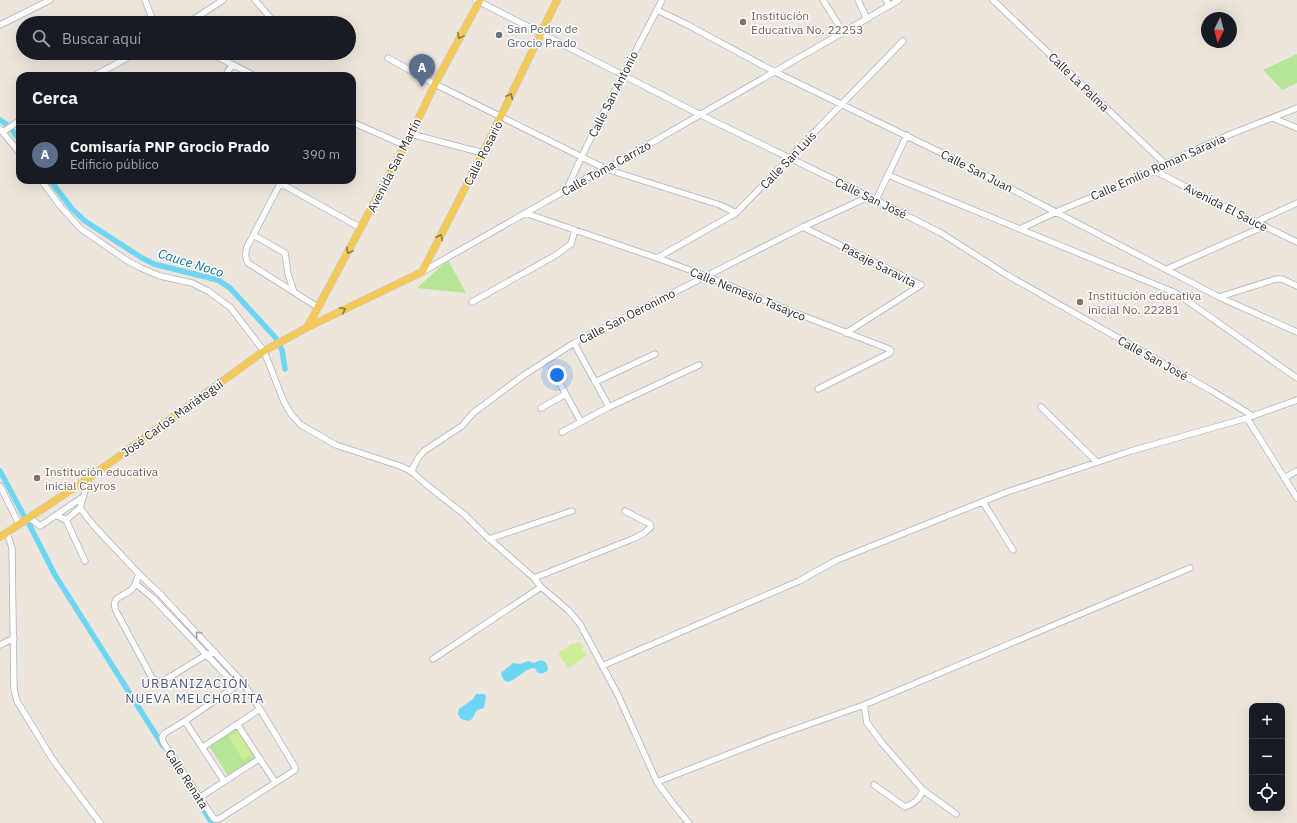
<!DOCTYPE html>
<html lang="es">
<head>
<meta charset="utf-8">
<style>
	:root { --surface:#171b24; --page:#20242c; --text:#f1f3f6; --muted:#9ea1a6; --line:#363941; --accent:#3968fe }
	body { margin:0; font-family:"IBM Plex Sans",sans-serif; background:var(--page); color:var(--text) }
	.controls { position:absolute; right:12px; bottom:12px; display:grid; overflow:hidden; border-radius:8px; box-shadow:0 4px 16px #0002 }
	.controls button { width:36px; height:36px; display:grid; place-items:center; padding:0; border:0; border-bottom:1px solid var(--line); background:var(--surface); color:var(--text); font:20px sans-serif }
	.compass { position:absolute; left:1201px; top:12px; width:36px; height:36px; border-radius:50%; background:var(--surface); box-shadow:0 4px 16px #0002; rotate:186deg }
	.you { position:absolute; left:557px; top:375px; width:14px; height:14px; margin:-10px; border:3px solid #fff; border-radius:50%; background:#1a73e8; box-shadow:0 0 0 6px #1a73e833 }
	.badge { display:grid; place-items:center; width:26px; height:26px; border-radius:50%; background:var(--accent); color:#fff; font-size:13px; font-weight:700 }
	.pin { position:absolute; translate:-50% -33px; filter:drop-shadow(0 1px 2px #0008) }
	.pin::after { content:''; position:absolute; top:21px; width:14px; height:12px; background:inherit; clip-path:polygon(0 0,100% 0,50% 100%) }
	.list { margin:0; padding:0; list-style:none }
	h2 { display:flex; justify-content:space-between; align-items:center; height:52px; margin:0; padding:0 16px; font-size:17px }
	h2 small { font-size:13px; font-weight:400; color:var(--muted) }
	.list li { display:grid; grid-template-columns:26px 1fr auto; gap:12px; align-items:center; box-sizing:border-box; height:60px; padding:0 16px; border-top:1px solid var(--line) }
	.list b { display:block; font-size:15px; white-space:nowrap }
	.list p { margin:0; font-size:13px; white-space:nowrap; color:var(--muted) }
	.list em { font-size:13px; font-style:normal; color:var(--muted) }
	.icon { flex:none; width:22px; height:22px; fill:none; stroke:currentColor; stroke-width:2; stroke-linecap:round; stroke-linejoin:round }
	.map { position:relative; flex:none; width:1297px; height:823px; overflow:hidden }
	.search { position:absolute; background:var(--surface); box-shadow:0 4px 16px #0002; left:16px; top:16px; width:340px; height:44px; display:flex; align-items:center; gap:10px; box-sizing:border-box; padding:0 14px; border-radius:22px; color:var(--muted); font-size:15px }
	.panel { position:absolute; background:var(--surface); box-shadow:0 4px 16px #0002; left:16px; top:72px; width:340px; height:112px; border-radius:12px }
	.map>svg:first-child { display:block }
	.green { fill:#b7e598 }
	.pitch { fill:#cced94 }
	.water { fill:#6ed6f2 }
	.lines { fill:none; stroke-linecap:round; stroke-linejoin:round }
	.canal { stroke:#6ed6f2; stroke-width:5.5 }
	.minor-casing { stroke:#adb1bb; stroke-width:7 }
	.major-casing { stroke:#c8c8c8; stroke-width:8 }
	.minor { stroke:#fff; stroke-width:5.5 }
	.major { stroke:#f4c95b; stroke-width:7 }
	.oneway { stroke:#907a43 }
	.oneway2 { stroke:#a0a0a0 }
	.education-dot { fill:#8d6e63; stroke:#fff; stroke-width:1.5 }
	.worship-dot { fill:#6b7280; stroke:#fff; stroke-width:1.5 }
	.labels { text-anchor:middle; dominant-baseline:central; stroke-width:3; stroke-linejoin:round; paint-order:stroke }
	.education-label { font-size:12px; fill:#785e54; stroke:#fff; text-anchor:start }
	.worship-label { font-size:12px; fill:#5b616d; stroke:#fff; text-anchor:start }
	.street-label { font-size:12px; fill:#2b2b2b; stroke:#fff }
	.water-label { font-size:13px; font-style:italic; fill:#0a75a1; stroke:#fff }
	.neighbourhood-label { font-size:13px; letter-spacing:1px; fill:#4a567e; stroke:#fff }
</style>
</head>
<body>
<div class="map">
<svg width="1297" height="823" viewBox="0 0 1297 823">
	<rect width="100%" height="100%" fill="#ede6dd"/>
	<path class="green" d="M 1297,54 L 1297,83 L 1282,90 L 1263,70 Z
		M 448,260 L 466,293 L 417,288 Z
		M 239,725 L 259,756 L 231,775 L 227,774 L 209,746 Z"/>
	<path class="pitch" d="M 578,642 L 584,646 L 581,649 L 587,655 L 568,668 L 558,653 L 573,643 L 574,645 Z
		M 241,730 L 255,752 L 243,760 L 229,737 Z"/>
	<path class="water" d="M 528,661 L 534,663 C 539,660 543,659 547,664 L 548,670 C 543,675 537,675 535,668 C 524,668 518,680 507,682 L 503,679 L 501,673 L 513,663 L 520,664 Z
		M 476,694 L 484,694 L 486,696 L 484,708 L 477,710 L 472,719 L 468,721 L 461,719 L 458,714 L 459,709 L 473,699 Z"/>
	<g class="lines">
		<path class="canal" d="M 0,120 L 6,124
			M 11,129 L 20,140
			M 50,180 L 72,209 L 85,221 L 142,258 L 154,264 L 218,280 L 230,288 L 275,337 L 282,350 L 285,369
			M 0,471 L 24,516
			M 29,524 L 55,575 L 163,746
			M 186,782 L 212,823"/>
		<g class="minor-casing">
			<path id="minor" d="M 145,0 L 154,23
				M 255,0 L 275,23
				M 476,0 L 701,115 L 876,200 L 941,233 L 1007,275 L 1212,391 L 1253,416
				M 823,0 L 843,32
				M 858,0 L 867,19
				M 886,0 L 889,6
				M 993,0 L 1165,164
				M 657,10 L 686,24 L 775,72 L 954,159 L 1219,297 L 1297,332
				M 188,23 L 223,0
				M 0,25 L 50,0
				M 210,53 L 255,76
				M 388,58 L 435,84 L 606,169 L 720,205 L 736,213
				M 94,76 L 136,53
				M 225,76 L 232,65
				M 1273,118 L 1297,128
				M 352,122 L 404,145
				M 0,129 L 20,153
				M 3,132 L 20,120
				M 411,134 L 483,153
				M 1155,171 L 1231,210 L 1297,242
				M 888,175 L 1176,293 L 1297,378
				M 41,180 L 61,207 L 80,228 L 126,260 L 141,268 L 160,276 L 192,283 L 208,291 L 230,307 L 264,351 L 284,402 L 291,414 L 301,425 L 336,445 L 400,466 L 411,471 L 428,486 L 465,515 L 486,536 L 534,578 L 541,587 L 568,610 L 580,624 L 618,695 L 657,782 L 674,805 L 689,823
				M 282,180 L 247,247 C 245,254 245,257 248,263 L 319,308
				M 280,183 L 361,228
				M 567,189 C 595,124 630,63 662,0
				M 876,200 L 907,135
				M 525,213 L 657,258 L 706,276 L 788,310 L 889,349 L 891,351 L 890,353 L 818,389
				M 1256,222 L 1297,203
				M 803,227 L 921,285 L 846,333
				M 1020,229 L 1056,212 L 1155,171 L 1165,164 L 1231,134 L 1297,108
				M 253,235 L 285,253 L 288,274 L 294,292
				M 657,258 L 736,213 L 903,41
				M 1167,269 L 1265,226
				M 422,272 L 587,178 L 606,169 L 899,0
				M 1219,297 L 1276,279 L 1282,279 L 1297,286
				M 472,302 L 556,255 L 571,244 L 575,230
				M 574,343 L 609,407
				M 552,369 L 581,422
				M 595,382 L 655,354
				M 1041,407 L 1097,462
				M 541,408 L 566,394
				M 1247,418 L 1297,498
				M 562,432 L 609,407 L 699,365
				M 411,472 L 418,458 L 424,451 L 462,426 L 473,413 L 524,375 L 574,343 L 803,227 L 868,197
				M 89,478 L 80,508 L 94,526 L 139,574 L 159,593 L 243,683 L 260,709 L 295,767 L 295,770 L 219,819 L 214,819 L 163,742 L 162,737 L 165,733 L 185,721 L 236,686 L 243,683
				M 1284,478 L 1297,471
				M 0,486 L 19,524
				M 983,502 L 1013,550
				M 56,515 L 66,520 L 85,561
				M 30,518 L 40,526 L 83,497
				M 66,520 L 80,508
				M 7,533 L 12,548 L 14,690 L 17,701 L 53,760 L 100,823
				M 489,539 L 572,511
				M 139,574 C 137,579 136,585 132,589 C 124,597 110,596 116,611 L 152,678 L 159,682 L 163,681 L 206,655 L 215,652
				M 534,578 L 635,538 L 644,533 L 651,527 L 650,524 L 625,511
				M 136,584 L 153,598 L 236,686
				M 0,645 L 14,638
				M 433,659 L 541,587
				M 602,666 L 799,581 L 837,560 L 1007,492 L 1131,451 L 1247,418 L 1297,400
				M 864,705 L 867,723 L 882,743 L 923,790 C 920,799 914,804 905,807 L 874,785
				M 185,721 L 224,781
				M 237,724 L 275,782
				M 203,747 L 260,709
				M 657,782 L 770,738 L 864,705 L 1190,568
				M 923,790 L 956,814
				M 199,798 L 259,759"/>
		</g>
		<g class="major-casing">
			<path id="major" d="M 308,326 L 411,134 L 435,84 L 480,0
				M 0,537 L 89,478 L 264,351 L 308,327 L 422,272 L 483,153 L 557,0"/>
		</g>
		<use href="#minor" class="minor"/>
		<use href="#major" class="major"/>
	</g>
	<defs><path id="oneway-chevron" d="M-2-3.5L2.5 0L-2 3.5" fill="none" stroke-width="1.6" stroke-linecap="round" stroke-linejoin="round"/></defs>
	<g class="oneway">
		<use href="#oneway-chevron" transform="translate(460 36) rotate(118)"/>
		<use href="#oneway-chevron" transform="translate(510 96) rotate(-65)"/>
		<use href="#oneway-chevron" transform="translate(440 237) rotate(-63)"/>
		<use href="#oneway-chevron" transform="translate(349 251) rotate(118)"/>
		<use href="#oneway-chevron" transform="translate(343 310) rotate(-26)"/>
	</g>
	<use class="oneway2" href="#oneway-chevron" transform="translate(198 634) rotate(-133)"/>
	<g class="education-dot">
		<circle cx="743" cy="22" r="4"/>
		<circle cx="1080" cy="302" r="4"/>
		<circle cx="37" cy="478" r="4"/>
	</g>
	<circle class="worship-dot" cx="499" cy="35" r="4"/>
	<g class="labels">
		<g class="education-label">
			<text x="751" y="15">Institución<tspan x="751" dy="14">Educativa No. 22253</tspan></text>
			<text x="1088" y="295">Institución educativa<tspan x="1088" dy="14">inicial No. 22281</tspan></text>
			<text x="45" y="471">Institución educativa<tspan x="45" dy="14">inicial Cayros</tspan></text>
		</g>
		<g class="worship-label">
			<text x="507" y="28">San Pedro de<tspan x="507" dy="14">Grocio Prado</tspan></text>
		</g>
		<g class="street-label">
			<text transform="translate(1079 82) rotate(44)">Calle La Palma</text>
			<text transform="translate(613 94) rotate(-63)">Calle San Antonio</text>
			<text transform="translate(483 153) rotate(-63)">Calle Rosario</text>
			<text transform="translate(788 160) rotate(-46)">Calle San Luis</text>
			<text transform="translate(394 165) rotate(-63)">Avenida San Martín</text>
			<text transform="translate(1158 167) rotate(-24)">Calle Emilio Roman Saravia</text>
			<text transform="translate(606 168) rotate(-29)">Calle Toma Carrizo</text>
			<text transform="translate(977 171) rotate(27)">Calle San Juan</text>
			<text transform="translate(871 198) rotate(26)">Calle San José</text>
			<text transform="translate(1226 207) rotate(27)">Avenida El Sauce</text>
			<text transform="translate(879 265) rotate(27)">Pasaje Saravita</text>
			<text transform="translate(748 294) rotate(22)">Calle Nemesio Tasayco</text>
			<text transform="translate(627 316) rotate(-27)">Calle San Oeronimo</text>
			<text transform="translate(1153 358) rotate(29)">Calle San José</text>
			<text transform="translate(172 418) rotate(-36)">José Carlos Mariátegui</text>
			<text transform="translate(187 779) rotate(57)">Calle Renata</text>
		</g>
		<g class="water-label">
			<text transform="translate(191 263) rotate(17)">Cauce Noco</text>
		</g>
		<g class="neighbourhood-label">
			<text x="195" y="683">URBANIZACIÓN<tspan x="195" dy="15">NUEVA MELCHORITA</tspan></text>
		</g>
	</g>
</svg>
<div class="controls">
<button>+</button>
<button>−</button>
<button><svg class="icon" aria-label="locate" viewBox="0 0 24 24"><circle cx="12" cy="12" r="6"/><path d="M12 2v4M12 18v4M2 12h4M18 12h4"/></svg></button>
</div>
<svg class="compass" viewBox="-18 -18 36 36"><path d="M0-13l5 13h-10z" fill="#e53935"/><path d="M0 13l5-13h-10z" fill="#9ea1a6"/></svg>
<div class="you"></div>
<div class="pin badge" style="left:422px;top:87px;background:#5c6f8a">A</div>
<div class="search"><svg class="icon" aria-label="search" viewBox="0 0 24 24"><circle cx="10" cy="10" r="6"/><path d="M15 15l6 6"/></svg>Buscar aquí</div>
<section class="panel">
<h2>Cerca<small></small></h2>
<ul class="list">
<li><span class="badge" style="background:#5c6f8a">A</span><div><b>Comisaría PNP Grocio Prado</b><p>Edificio público</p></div><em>390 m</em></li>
</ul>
</section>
</div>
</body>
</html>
